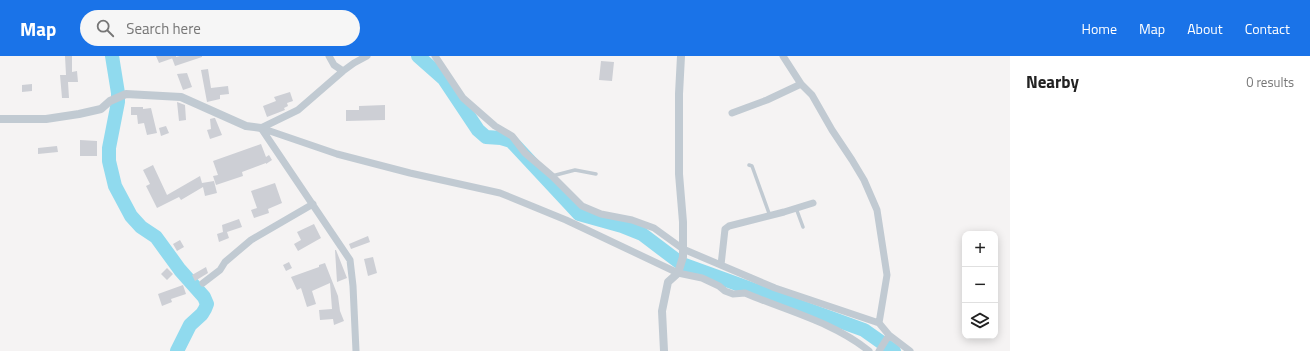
<!DOCTYPE html>
<html lang="en">
<head>
<meta charset="utf-8">
<style>
	:root { --surface:#fff; --page:#f6f6f6; --text:#222; --muted:#767676; --line:#e0e0e0; --accent:#1a73e8 }
	body { margin:0; font-family:"Titillium Web",sans-serif; background:var(--page); color:var(--text) }
	.controls { position:absolute; right:12px; bottom:12px; display:grid; overflow:hidden; border-radius:8px; box-shadow:0 2px 10px #0003 }
	.controls button { width:36px; height:36px; display:grid; place-items:center; padding:0; border:0; border-bottom:1px solid var(--line); background:var(--surface); color:var(--text); font:20px sans-serif }
	.list { margin:0; padding:0; list-style:none }
	h2 { display:flex; justify-content:space-between; align-items:center; height:52px; margin:0; padding:0 16px; font-size:17px }
	h2 small { font-size:13px; font-weight:400; color:var(--muted) }
	.icon { flex:none; width:22px; height:22px; fill:none; stroke:currentColor; stroke-width:2; stroke-linecap:round; stroke-linejoin:round }
	.map { position:relative; flex:none; width:1010px; height:295px; overflow:hidden }
	header { display:flex; align-items:center; gap:24px; box-sizing:border-box; height:56px; padding:0 20px; background:var(--accent); color:#fff }
	header strong { font-size:19px }
	nav { display:flex; gap:22px; margin-inline-start:auto; font-size:14px }
	.search { width:280px; height:36px; background:var(--page); display:flex; align-items:center; gap:10px; box-sizing:border-box; padding:0 14px; border-radius:22px; color:var(--muted); font-size:15px }
	main { display:flex }
	aside { flex:1; background:var(--surface) }
	.map>svg:first-child { display:block }
	.lines { fill:none; stroke-linecap:round; stroke-linejoin:round }
	.river { stroke:#90daee; stroke-width:14 }
	.building { fill:#cdcfd5 }
	.service { stroke:#c1cad2; stroke-width:3.5 }
	.minor { stroke:#c1cad2; stroke-width:7 }
	.tertiary { stroke:#c1cad2; stroke-width:8 }
</style>
</head>
<body>
<header>
<strong>Map</strong>
<div class="search"><svg class="icon" aria-label="search" viewBox="0 0 24 24"><circle cx="10" cy="10" r="6"/><path d="M15 15l6 6"/></svg>Search here</div>
<nav><a>Home</a><a>Map</a><a>About</a><a>Contact</a></nav>
</header>
<main>
<div class="map">
<svg width="1010" height="295" viewBox="0 0 1010 295">
	<rect width="100%" height="100%" fill="#f5f3f3"/>
	<g class="lines">
		<path class="river" d="M 112,0 L 118,37 L 118,46 L 109,92 L 109,105 L 115,130 L 131,160 L 141,171 L 156,181 L 180,214 L 204,241 L 207,248 L 205,253 L 202,258 L 190,269 L 177,295
			M 418,0 L 444,23 L 478,74 L 486,81 L 501,82 L 511,85 L 579,158 L 622,170 L 642,178 L 679,206
			M 685,209 L 864,274 L 881,286
			M 885,289 L 894,295"/>
	</g>
	<path class="building" d="M 65,0 L 72,0 L 72,16 L 77,15 L 78,26 L 68,26 L 69,42 L 62,42 L 60,19 L 66,19 Z
		M 156,0 L 176,0 L 176,1 L 159,7 Z
		M 180,0 L 202,0 L 202,1 L 175,10 L 172,2 Z
		M 601,5 L 614,6 L 612,25 L 599,24 Z
		M 208,13 L 211,32 L 228,30 L 229,38 L 220,39 L 220,43 L 207,46 L 201,14 Z
		M 187,17 L 192,31 L 183,34 L 177,18 Z
		M 32,28 L 32,35 L 22,36 L 22,29 Z
		M 290,36 L 293,45 L 287,47 L 288,50 L 284,52 L 285,54 L 267,61 L 263,50 L 276,45 L 274,41 Z
		M 177,46 L 185,49 L 186,64 L 179,65 Z
		M 385,49 L 385,64 L 346,65 L 346,54 L 359,54 L 359,50 Z
		M 131,51 L 143,51 L 143,53 L 151,52 L 157,77 L 147,79 L 144,67 L 138,68 L 137,59 L 131,59 Z
		M 214,62 L 215,62 L 222,79 L 210,83 L 207,74 L 211,73 L 210,63 Z
		M 166,70 L 169,77 L 161,80 L 159,72 Z
		M 80,84 L 97,85 L 97,100 L 80,100 Z
		M 261,88 L 266,101 L 269,99 L 272,104 L 266,108 L 266,107 L 242,116 L 243,120 L 216,129 L 213,120 L 218,119 L 213,105 Z
		M 57,90 L 58,96 L 38,98 L 38,92 Z
		M 153,109 L 167,139 L 200,120 L 202,127 L 214,125 L 217,137 L 205,140 L 203,131 L 181,144 L 179,141 L 157,152 L 146,130 L 150,128 L 143,114 Z
		M 275,127 L 282,147 L 268,153 L 269,157 L 254,162 L 251,154 L 257,152 L 251,135 Z
		M 239,163 L 242,171 L 227,176 L 229,182 L 219,186 L 217,178 L 223,176 L 222,169 Z
		M 314,168 L 321,182 L 298,195 L 294,188 L 301,184 L 297,176 Z
		M 368,180 L 370,186 L 351,193 L 349,188 Z
		M 180,184 L 184,191 L 177,195 L 173,188 Z
		M 335,194 L 336,194 L 347,222 L 337,226 Z
		M 373,201 L 377,217 L 368,220 L 364,203 Z
		M 289,206 L 292,212 L 286,215 L 283,209 Z
		M 325,207 L 338,240 L 340,255 L 344,265 L 334,269 L 333,263 L 320,264 L 319,254 L 332,253 L 330,227 L 312,235 L 316,248 L 307,251 L 301,232 L 297,234 L 291,221 L 319,211 L 319,209 Z
		M 206,211 L 208,217 L 195,225 L 192,219 Z
		M 167,212 L 173,218 L 167,224 L 161,218 Z
		M 183,229 L 186,238 L 171,243 L 172,246 L 162,250 L 158,238 Z"/>
	<g class="lines">
		<path class="service" d="M 749,109 L 752,110 L 770,160
			M 552,120 L 575,114 L 596,118
			M 796,152 L 803,171"/>
		<path class="minor" d="M 329,0 L 334,9 L 343,15
			M 435,0 L 463,42 L 495,70 L 512,80 L 525,97 L 552,120 L 582,150 L 601,158 L 632,164 L 654,172 L 683,193 L 775,232 L 879,267 L 889,279 L 910,295
			M 783,0 L 801,28 L 812,39 L 832,74 L 852,104 L 864,124 L 877,154 L 887,219 L 879,267
			M 732,57 L 767,44 L 801,28
			M 261,72 L 337,98 L 410,117 L 500,137 L 566,164 L 678,217 L 702,222 L 719,230 L 725,235 L 733,238 L 745,237 C 787,255 833,266 869,295
			M 261,72 L 350,204 L 353,230 L 356,295
			M 261,72 L 298,54 L 343,15 L 354,7 L 367,0
			M 721,209 L 725,173 L 729,170 L 784,156 L 813,147
			M 203,227 L 220,214 L 225,206 L 251,184 L 313,148
			M 879,295 L 889,279"/>
		<path class="tertiary" d="M 0,63 L 46,63 L 79,58 L 101,53 L 110,45 L 126,38 L 181,41 L 246,70 L 261,72
			M 664,295 L 662,255 L 668,226 L 678,217 L 683,201 L 683,166 L 679,118 L 679,38 L 681,0"/>
	</g>
</svg>
<div class="controls">
<button>+</button>
<button>−</button>
<button><svg class="icon" aria-label="layers" viewBox="0 0 24 24"><path d="M12 4l9 5-9 5-9-5zM3 14l9 5 9-5"/></svg></button>
</div>
</div>
<aside>
<h2>Nearby<small>0 results</small></h2>
<ul class="list">
</ul>
</aside>
</main>
</body>
</html>
